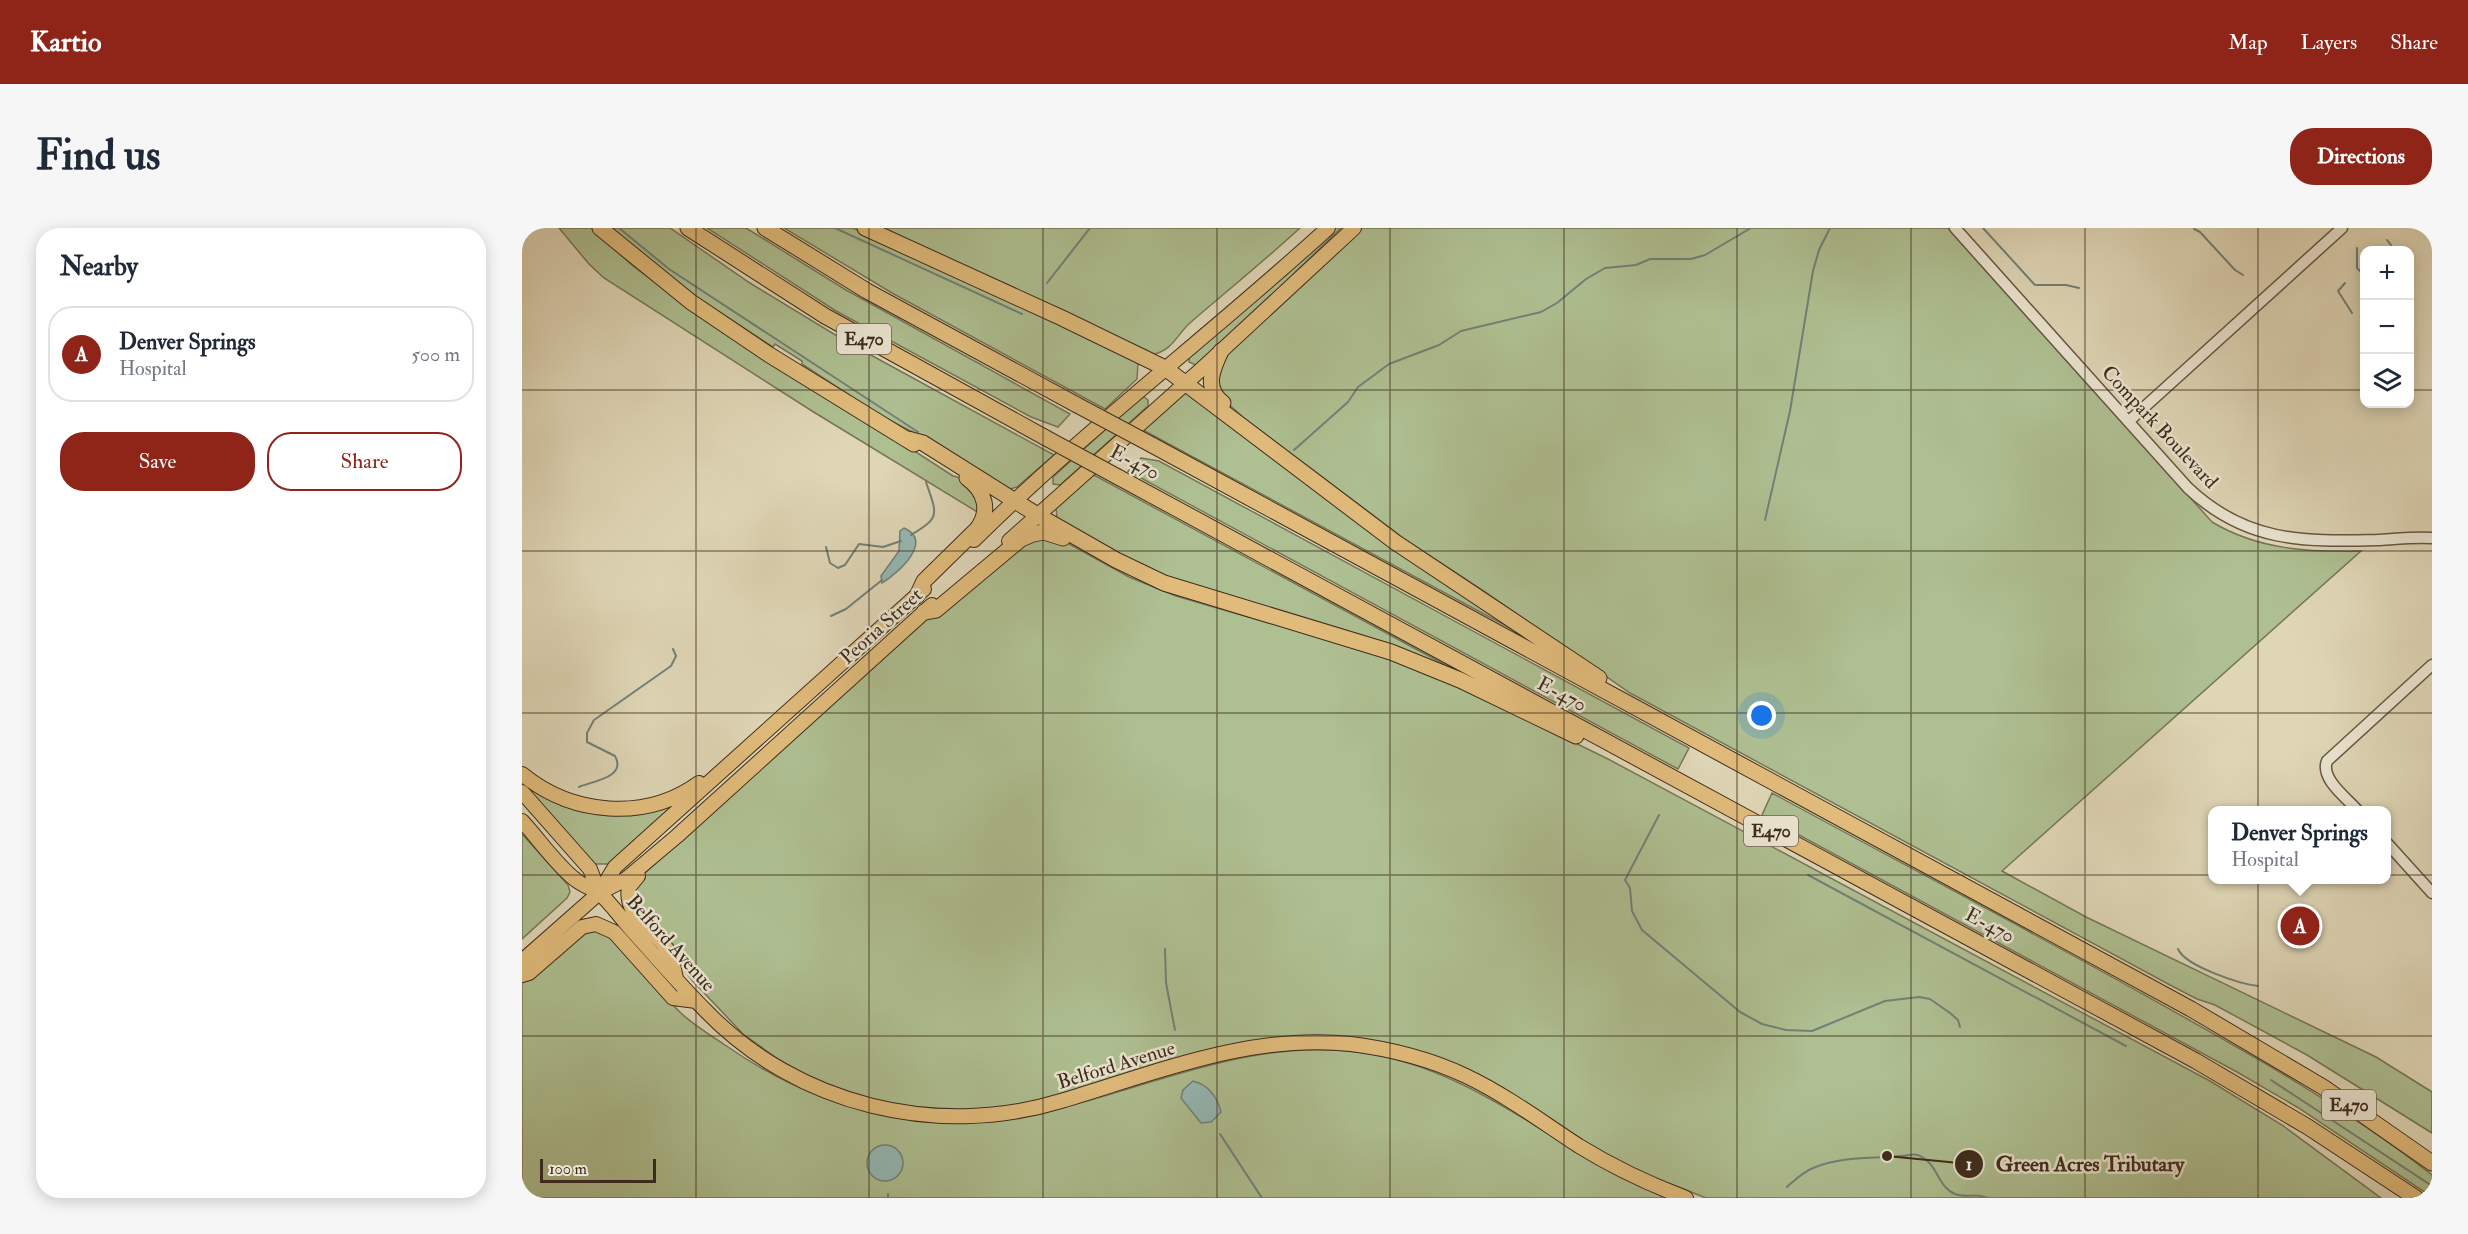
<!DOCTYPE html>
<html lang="en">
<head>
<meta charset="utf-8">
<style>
	:root { --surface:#fff; --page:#f6f6f7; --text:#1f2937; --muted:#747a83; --line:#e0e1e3; --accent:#8f2418 }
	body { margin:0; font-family:"IM FELL Double Pica",serif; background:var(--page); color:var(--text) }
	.controls { position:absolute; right:18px; top:18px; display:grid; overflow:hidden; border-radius:12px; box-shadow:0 3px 15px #0003 }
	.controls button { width:54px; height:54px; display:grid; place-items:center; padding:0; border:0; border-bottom:2px solid var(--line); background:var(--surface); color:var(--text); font:30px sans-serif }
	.scale { position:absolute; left:18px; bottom:15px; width:116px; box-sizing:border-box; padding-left:6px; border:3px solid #3d2c1c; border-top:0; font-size:16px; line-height:21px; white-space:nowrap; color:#3d2c1c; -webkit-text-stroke:4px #eae4d0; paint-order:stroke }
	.you { position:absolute; left:1240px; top:488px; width:21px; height:21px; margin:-15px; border:4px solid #fff; border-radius:50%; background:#1a73e8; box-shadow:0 0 0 9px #1a73e833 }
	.badge { display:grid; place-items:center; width:39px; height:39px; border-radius:50%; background:var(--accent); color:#fff; font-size:20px; font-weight:700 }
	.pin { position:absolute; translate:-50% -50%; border:3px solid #fff; box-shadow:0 2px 6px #0006 }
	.popup { position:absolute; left:1686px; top:578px; width:183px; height:78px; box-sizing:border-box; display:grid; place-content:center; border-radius:12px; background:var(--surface); filter:drop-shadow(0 2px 4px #0005); font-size:20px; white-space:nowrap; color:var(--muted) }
	.popup b { font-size:22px; color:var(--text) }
	.popup::after { content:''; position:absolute; left:50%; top:100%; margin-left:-12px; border:12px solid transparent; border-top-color:var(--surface) }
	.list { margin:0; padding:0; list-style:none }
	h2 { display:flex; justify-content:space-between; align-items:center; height:78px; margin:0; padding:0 24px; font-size:26px }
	h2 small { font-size:20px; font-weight:400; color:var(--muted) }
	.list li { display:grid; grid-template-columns:39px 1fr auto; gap:18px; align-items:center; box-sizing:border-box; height:96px; margin:0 12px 12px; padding:0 12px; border:2px solid var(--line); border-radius:24px }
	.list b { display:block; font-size:22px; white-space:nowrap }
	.list p { margin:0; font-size:20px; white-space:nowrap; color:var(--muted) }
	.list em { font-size:20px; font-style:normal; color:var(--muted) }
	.actions { display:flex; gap:12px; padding:18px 24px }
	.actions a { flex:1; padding:14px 0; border:2px solid var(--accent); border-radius:24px; text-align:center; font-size:21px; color:var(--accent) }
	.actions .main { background:var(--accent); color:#fff }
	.icon { flex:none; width:33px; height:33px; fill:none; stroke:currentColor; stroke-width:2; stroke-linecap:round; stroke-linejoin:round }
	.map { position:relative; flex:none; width:1910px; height:970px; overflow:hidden; border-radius:24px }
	header { display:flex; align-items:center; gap:36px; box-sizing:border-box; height:84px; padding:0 30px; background:var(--accent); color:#fff }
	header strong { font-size:28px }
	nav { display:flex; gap:33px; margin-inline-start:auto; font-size:21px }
	.intro { display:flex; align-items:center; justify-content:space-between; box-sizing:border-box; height:144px; padding:0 36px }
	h1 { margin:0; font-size:42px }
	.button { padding:15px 27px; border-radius:24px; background:var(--accent); color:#fff; font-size:21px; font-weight:700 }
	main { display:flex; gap:36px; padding:0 36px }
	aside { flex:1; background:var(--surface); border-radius:24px; box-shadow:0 3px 15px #0003 }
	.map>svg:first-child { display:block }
	.green { fill:#aebf91; stroke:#767656; stroke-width:1.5 }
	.water { fill:#95b8b4; stroke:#728077; stroke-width:1.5 }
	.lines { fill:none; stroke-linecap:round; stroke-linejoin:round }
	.stream { stroke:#728077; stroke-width:2 }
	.minor-casing { stroke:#665642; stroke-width:13 }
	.major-casing { stroke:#3d2c1c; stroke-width:16 }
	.highway-casing { stroke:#3d2c1c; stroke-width:17 }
	.minor { stroke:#eae4d0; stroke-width:10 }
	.major { stroke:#e0bb7b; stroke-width:14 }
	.highway { stroke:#e0bb7b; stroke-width:15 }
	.highway-bridge-casing { stroke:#3d2c1c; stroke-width:17; stroke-linecap:butt }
	.highway-bridge { stroke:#e0bb7b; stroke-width:15 }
	.grid { fill:none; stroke:#3d2c1c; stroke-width:1.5; stroke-opacity:0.55 }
	.labels { text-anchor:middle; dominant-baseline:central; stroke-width:5; stroke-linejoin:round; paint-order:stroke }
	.shield { fill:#eae4d0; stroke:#716352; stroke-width:1.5 }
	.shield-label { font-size:18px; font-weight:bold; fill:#3d2c1c }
	.street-label { font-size:20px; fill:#3d2c1c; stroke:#eae4d0 }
	.leader { fill:none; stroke:#3d2c1c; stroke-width:2 }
	.callout-dot { fill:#3d2c1c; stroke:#eae4d0; stroke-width:2 }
	.mark-label { font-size:18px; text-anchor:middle; font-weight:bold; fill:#fff }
	.callout-label { font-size:21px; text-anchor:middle; font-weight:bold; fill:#3d2c1c; stroke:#eae4d0; stroke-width:5; stroke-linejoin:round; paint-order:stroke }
</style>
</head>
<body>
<header>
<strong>Kartio</strong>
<nav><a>Map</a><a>Layers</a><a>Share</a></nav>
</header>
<div class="intro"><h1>Find us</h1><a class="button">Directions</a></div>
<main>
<aside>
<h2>Nearby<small></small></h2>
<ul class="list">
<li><span class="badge">A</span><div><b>Denver Springs</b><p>Hospital</p></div><em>500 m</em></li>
</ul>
<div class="actions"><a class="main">Save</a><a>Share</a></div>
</aside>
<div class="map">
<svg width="1910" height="970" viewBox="0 0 1910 970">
	<rect width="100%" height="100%" fill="#dfd6b6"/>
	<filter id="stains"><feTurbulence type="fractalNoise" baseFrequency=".00333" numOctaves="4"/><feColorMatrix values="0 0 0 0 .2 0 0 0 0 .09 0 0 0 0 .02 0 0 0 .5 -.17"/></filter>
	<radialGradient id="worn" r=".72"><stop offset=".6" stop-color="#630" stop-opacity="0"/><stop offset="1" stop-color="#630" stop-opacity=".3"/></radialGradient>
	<path class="green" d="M 37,0 L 69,0 L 111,38 L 148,65 L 431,248 L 439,250 L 452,260 L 457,285 L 290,183 L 82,50 L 67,36 Z
		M 85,0 L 148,0 L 228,55 L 325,114 L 532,227 L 495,259 L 488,261 L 400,209 L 356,186 L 280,136 L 280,133 L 253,116 L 251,119 L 156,57 Z
		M 185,0 L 224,0 L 324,62 L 548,186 L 536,199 L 509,189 L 314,83 Z
		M 262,0 L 331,0 L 584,118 L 616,135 L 615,151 L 583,181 L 370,65 Z
		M 362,0 L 778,0 C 742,33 705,63 669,94 C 655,106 651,122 632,126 Z
		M 813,0 L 819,0 L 676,138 L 667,134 L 667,127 Z
		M 838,0 L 1426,0 L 1690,294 C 1737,322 1786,324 1839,323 L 1480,643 L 1564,689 L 1854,829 L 1910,864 L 1910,905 L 1785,827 L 1693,777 L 1675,771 L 1648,757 L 1108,465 L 962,363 L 884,312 L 722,190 L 701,171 L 694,149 L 707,124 Z
		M 664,165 L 999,406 L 621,202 L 660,166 Z
		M 622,169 L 626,172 L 626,178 L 538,257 L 531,256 L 531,249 L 618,170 Z
		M 619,230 L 637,233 L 1167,520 L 1156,541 L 606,243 Z
		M 570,246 L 929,440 L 665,357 L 627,342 L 535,290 L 534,280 Z
		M 510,310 L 540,312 L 607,349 L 654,368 L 881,434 L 974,476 L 1086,531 L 1688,853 L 1760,897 L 1859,970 L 1184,970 L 1111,941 L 1082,926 L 960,850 L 779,809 L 520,872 L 471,881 L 427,882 L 374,877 L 328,866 L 282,847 L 256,831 L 221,806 L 169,751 L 144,714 L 111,676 L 114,653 L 402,394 L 497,315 Z
		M 0,550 L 43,575 L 154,573 L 157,575 L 89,636 L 72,636 C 58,622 0,565 0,550 Z
		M 1250,565 C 1375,633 1501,699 1626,769 C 1723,823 1822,878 1910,947 L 1910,969 L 1775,879 L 1715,844 L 1240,587 Z
		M 0,606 L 46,657 L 48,664 L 45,670 L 0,711 Z
		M 64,700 C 71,702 80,703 87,707 C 94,711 101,722 107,728 C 125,747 141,768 160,786 C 173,798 188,807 203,817 C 252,851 302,875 360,887 C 405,896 452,897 497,889 C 611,869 716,809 835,824 C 956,839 1036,926 1146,970 L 0,970 L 0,754 Z"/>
	<path class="water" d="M 382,300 C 413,313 375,346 360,355 L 359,348 L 377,323 L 378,303 Z
		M 671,853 C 686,857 695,868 699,884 L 689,894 L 679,895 L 659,870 L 661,862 Z
		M345 935a18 18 0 1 1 36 0a18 18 0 1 1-36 0Z"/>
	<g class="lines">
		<path class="stream" d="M 97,0 L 147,41 L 396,204
			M 313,0 L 500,86
			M 1461,0 L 1513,57 L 1544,57 L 1557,60
			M 1672,1 L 1678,4 L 1713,42 L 1721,47
			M 1865,12 L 1869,17
			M 1835,20 L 1835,40 L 1839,44
			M 525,55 L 568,0
			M 1823,55 L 1816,63 L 1830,85
			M 772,222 L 826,174 L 836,159 L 867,136 L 917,117 L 939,103 L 1019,84 L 1035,75 L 1064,51 L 1083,40 L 1114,37 L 1128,31 L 1169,31 L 1183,27 L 1229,0
			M 1243,292 L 1268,183 L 1291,43 L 1297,22 L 1308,0
			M 389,307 C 419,289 415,287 404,254
			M 304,319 L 308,335 L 316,340 L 323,337 L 337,316 L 361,319 L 379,313
			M 309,388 L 324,381 L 360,352
			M 57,559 C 70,553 105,550 93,528 L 65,514 L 65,505 L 72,492 L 149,438 L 154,428 L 151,421
			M 1137,587 L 1103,652 L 1108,660 L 1110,683 L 1120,702 L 1218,784 L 1240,796 L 1264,802 L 1290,803 L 1363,773 L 1397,769 L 1408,771 L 1428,785 L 1436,792 L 1438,799
			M 1286,647 L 1604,818
			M 643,721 L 644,755 L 653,802
			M 1656,721 C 1663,738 1718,756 1736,758
			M 1749,852 L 1910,958
			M 698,906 L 740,970
			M 1265,959 C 1273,952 1281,944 1291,940 C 1318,928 1349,931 1378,928 C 1387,928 1392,924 1400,929 C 1416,938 1416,959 1433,966 C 1444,970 1455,965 1465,970
			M 366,970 L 366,966"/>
		<g class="minor-casing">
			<path id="minor" d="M 1433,0 L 1666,260 C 1723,314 1780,314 1855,312 C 1873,311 1892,309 1910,310
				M 1607,193 L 1820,0
				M 1835,582 C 1825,570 1798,551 1805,533 L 1910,437
				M 1865,615 L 1910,665"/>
		</g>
		<g class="major-casing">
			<path id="major" d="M 452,312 C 564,201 690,106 806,0
				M 487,313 L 683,138 L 832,0
				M 0,546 C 50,587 123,594 177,555
				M 0,564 L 68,641 L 77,665
				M 0,593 C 16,610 36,639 54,652 C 61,658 70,660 77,665 C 88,674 98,689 108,700 C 133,728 157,756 184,783 C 275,877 414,911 539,873 C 633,845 729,805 829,816 C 869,821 908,831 944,848 C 984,867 1020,894 1057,918 C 1091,939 1127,956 1164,970
				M 116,648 L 107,659 C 101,690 136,702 148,726 C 151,733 152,743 154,750
				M 79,662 L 93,639 L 402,361
				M 0,733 L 77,665 L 104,651 L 155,608 L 410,377
				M 0,747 L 7,745 L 60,699 L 74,696 L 92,704 L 151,770 L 174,773"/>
		</g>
		<g class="highway-casing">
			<path id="highway" d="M 78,0 L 169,74 L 246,126 L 392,216
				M 166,0 L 303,88 L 524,210
				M 243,0 L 345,63 L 555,177
				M 343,0 L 540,90 L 643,140 L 873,314 L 1077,450
				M 699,123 C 690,142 682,160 701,175
				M 386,211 L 401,215 L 517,288 L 594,332 L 642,355 L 869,424 L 938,452 L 1054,508
				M 630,217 L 1669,781 L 1801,859 L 1910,935
				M 596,249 L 1674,833 L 1786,899 L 1894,970
				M 395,368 L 402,353 L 455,301 C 469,283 463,263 445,250
				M 402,384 L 414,382 L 499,311 L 511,306 L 522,304 L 541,310"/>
		</g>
		<use href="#minor" class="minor"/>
		<use href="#major" class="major"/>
		<use href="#highway" class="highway"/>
		<g class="highway-bridge-casing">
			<path id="highway-bridge" d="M 555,177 L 630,217
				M 524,210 L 596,249"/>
		</g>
		<use href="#highway-bridge" class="highway-bridge"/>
	</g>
	<path class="grid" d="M 174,0 L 174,970M 347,0 L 347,970M 521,0 L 521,970M 695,0 L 695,970M 868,0 L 868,970M 1042,0 L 1042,970M 1215,0 L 1215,970M 1389,0 L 1389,970M 1563,0 L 1563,970M 1736,0 L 1736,970M 0,162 L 1842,162M 1888,162 L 1910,162M 0,323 L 1910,323M 0,485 L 1910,485M 0,647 L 1910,647M 0,808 L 1910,808"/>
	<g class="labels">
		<g class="shield">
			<rect x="315" y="96" width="54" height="30" rx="4.5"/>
			<rect x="1222" y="588" width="54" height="30" rx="4.5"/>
			<rect x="1800" y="862" width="54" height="30" rx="4.5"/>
		</g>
		<g class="shield-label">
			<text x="342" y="111">E470</text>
			<text x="1249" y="603">E470</text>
			<text x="1827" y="877">E470</text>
		</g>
		<g class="street-label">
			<text transform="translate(1638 199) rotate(47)">Compark Boulevard</text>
			<text transform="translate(613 234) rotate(28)">E-470</text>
			<text transform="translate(359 398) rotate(-42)">Peoria Street</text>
			<text transform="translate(1040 466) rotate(28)">E-470</text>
			<text transform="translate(1468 697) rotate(28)">E-470</text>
			<text transform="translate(149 715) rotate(48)">Belford Avenue</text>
			<text transform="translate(594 837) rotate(-17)">Belford Avenue</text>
		</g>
	</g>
	<path class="leader" d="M1365 928L1447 936"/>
	<g class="callout-dot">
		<circle cx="1365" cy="928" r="6"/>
		<circle cx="1447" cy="936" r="15"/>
	</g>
	<g class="mark-label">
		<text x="1447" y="942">1</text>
	</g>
	<g class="callout-label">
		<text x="1568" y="943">Green Acres Tributary</text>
	</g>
	<rect width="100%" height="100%" filter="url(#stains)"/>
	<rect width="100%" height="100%" fill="url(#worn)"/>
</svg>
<div class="controls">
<button>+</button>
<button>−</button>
<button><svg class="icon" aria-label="layers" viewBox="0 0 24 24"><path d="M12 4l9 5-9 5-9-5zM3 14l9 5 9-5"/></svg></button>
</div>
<div class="scale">100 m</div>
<div class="you"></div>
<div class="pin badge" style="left:1778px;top:698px">A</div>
<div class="popup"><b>Denver Springs</b>Hospital</div>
</div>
</main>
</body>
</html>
